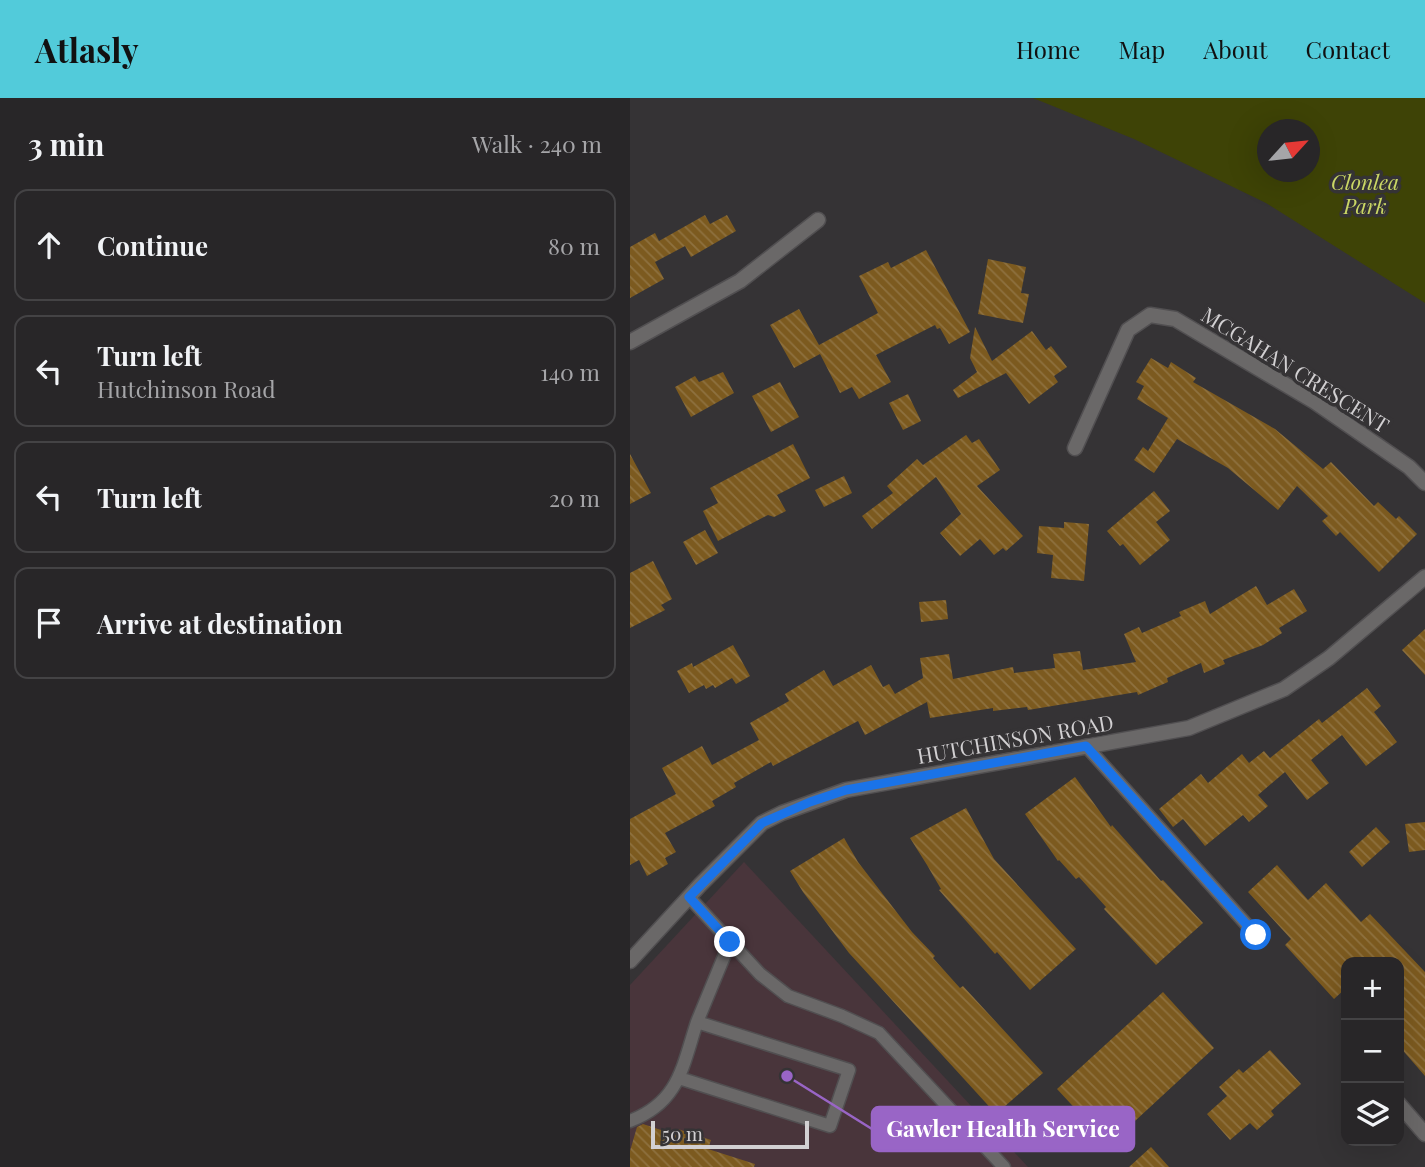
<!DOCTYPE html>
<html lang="en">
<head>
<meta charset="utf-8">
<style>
	:root { --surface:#282628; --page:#343234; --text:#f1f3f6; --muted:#a5a5a8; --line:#444345; --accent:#52cbda }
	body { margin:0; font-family:"Playfair Display",serif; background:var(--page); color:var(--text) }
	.controls { position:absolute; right:21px; bottom:21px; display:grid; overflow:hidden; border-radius:14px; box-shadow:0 7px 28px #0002 }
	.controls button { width:63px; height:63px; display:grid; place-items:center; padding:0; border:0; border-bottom:2px solid var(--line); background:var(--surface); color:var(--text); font:35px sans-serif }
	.compass { position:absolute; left:627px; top:21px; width:63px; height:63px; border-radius:50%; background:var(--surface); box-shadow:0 7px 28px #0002; rotate:63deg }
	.scale { position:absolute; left:21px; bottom:18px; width:158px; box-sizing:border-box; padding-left:7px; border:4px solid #d2d0d2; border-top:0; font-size:19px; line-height:24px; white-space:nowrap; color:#d2d0d2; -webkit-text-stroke:5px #353335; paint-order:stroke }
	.stop { position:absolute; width:21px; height:21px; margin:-16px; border:5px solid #1a73e8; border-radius:50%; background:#fff }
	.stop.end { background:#1a73e8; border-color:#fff; box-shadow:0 2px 7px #0008 }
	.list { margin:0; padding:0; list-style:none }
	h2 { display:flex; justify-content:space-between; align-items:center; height:91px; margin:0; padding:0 28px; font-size:30px }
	h2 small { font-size:23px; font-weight:400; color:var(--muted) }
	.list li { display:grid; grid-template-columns:46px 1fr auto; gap:21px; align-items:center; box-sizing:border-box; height:112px; margin:0 14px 14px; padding:0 14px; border:2px solid var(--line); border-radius:14px }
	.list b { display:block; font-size:26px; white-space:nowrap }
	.list p { margin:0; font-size:23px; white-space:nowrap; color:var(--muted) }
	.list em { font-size:23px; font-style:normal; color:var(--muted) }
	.icon { flex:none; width:38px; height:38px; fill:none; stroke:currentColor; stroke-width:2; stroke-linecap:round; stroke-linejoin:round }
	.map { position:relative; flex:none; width:795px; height:1069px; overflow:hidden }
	header { display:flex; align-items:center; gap:42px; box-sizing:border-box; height:98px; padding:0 35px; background:var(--accent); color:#111 }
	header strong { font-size:33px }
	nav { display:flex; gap:38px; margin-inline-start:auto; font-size:24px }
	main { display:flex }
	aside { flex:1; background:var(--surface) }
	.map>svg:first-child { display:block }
	.medical { fill:#49353b }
	.green { fill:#3e4306; fill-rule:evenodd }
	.building { fill:url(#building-back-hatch) }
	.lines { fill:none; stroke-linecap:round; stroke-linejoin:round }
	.service-casing { stroke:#514f51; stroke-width:15 }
	.minor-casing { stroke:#514f51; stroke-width:17 }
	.service { stroke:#6a6868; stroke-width:12 }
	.minor { stroke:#6a6868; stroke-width:14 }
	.route { stroke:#1a73e8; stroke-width:9 }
	.labels { text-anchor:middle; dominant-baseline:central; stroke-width:7; stroke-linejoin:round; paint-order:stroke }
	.park-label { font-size:21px; font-style:italic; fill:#cad765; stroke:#353335 }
	.street-label { font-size:21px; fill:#d2d0d2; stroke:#353335 }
	.leader { fill:none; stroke:#9965c6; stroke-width:2.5 }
	.callout-dot { fill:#9965c6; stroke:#353335; stroke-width:2.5 }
	.callout { fill:#9965c6; stroke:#9965c6; stroke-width:2.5 }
	.callout-label { font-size:23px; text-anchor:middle; font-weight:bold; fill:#fff }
</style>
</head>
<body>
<header>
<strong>Atlasly</strong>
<nav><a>Home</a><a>Map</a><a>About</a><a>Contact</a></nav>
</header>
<main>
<aside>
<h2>3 min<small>Walk · 240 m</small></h2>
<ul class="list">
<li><svg class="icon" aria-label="ahead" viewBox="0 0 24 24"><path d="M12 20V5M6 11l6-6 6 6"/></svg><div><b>Continue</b></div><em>80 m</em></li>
<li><svg class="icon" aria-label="left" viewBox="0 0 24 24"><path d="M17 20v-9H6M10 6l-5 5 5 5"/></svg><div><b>Turn left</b><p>Hutchinson Road</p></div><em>140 m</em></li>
<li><svg class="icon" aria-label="left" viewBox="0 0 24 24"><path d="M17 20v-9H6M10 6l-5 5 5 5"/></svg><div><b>Turn left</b></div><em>20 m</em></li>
<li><svg class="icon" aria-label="arrive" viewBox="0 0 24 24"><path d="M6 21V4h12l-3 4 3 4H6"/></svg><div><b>Arrive at destination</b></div></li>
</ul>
</aside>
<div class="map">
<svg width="795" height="1069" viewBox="0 0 795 1069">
	<defs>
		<pattern id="building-back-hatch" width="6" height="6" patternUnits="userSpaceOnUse" patternTransform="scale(1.75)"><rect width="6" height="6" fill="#7c5a1f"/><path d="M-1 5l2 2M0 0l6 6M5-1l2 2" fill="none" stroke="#8e713f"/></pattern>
	</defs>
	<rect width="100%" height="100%" fill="#353335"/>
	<path class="medical" d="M 114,764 L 398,1069 L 0,1069 L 0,887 Z"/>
	<path class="green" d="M 403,0 L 795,0 L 795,205 L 636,105 L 504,41 ZM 638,32 L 680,32 L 680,74 L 638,74 Z"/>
	<path class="building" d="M 75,117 L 80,126 L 97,117 L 106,133 L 61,159 L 55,148 L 25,164 L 34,181 L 0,200 L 0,149 L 25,135 L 29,143 Z
		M 296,152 L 340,234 L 319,246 L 310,230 L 307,231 L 305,227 L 246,257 L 261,284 L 229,301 L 222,289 L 210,295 L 190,256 L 164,270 L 140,227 L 169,211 L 189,247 L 248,215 L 229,178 L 258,164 L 261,170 Z
		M 358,161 L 396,169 L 391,195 L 399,196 L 393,225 L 348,216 Z
		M 345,229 L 362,263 L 402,233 L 416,252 L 421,248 L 437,269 L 424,278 L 428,284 L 399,306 L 376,275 L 328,300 L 323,292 L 347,274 L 340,260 Z
		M 521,260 L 538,270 L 541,264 L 566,280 L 563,284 L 645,331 L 693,371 L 701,364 L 744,408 L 748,404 L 766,421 L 769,418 L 787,436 L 749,474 L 710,434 L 706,438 L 692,423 L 698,418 L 667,388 L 648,412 L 598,370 L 547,341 L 524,375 L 504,362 L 513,349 L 518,353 L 538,320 L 507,301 L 514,288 L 506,284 Z
		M 93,274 L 104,295 L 61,319 L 45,289 L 65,278 L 69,284 Z
		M 150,284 L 169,319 L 141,334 L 122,298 Z
		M 278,296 L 291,323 L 273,332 L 259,305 Z
		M 336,337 L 342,345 L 349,341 L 370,372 L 347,388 L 393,438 L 376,453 L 373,450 L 364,457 L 350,441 L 330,458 L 310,435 L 331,416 L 306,379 L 242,431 L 232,418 L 263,395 L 257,388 L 287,361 L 293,367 Z
		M 163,346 L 180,380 L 147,397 L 156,413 L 144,419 L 138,417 L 88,443 L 73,413 L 88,405 L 80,390 Z
		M 0,356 L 21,395 L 0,406 Z
		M 214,378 L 222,395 L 194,409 L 185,392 Z
		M 524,393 L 540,413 L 526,424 L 540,442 L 510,467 L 493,446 L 490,448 L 477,433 Z
		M 434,424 L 459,426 L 454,483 L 421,480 L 423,457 L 407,455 L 409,428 L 434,430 Z
		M 75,432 L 88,455 L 66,467 L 53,444 Z
		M 23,463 L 42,501 L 31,507 L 35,512 L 0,530 L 0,475 Z
		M 626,488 L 637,507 L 664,491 L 677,513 L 649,530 L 652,535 L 633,547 L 593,562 L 595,566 L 574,575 L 571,565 L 537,580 L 538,584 L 508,597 L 507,594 L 398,612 L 397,609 L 363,613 L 363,610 L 300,620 L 297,604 L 235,637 L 228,623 L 143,668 L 141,664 L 104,685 L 106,689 L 82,703 L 85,708 L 35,735 L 46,754 L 35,760 L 38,766 L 17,778 L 9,762 L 0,767 L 0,721 L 46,696 L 32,670 L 72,648 L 82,667 L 129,642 L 120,625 L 159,603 L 155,596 L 194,572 L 203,588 L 241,567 L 253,589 L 259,586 L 265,596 L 293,580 L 290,560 L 319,556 L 323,581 L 383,569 L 384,575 L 425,570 L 423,556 L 450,553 L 453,572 L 506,564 L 494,536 L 509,529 L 512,535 L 551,518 L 549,514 L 575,503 L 580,516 Z
		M 316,502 L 318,521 L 291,524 L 289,504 Z
		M 795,531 L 795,577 L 772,552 Z
		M 103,547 L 120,578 L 106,586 L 102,580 L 85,590 L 83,587 L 76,591 L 74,587 L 59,595 L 47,573 L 62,565 L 63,569 Z
		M 737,590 L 751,608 L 744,614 L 767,644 L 736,668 L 712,637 L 681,662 L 699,685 L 677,702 L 655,674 L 628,697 L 638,708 L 619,724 L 613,717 L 575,748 L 553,721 L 543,729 L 529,711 L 571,676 L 578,685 L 612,656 L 619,665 L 634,653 L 640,660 L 689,621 L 692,625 Z
		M 445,679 L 481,729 L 482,727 L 531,783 L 533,782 L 573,825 L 526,867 L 474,811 L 476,809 L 449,779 L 446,781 L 429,762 L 428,763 L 395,716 Z
		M 336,710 L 364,761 L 446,851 L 400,892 L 367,854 L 365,856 L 309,792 L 311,791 L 297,767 L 280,740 Z
		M 795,724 L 795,752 L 779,754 L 775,726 Z
		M 746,729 L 760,744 L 732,769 L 719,754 Z
		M 214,740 L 228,764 L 282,834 L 305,858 L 303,860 L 330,890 L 333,888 L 413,975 L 366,1016 L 219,855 L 173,794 L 160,773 Z
		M 647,767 L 678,802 L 696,785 L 731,824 L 740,816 L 795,874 L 795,978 L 769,948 L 769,864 L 716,864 L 716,890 L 704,901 L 655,847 L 661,841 L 618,794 Z
		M 533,894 L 584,950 L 479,1047 L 427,991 Z
		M 640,952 L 671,986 L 641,1013 L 644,1017 L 627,1032 L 620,1025 L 600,1042 L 577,1016 L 597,998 L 589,989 L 609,971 L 613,975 Z
		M 13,1026 L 46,1037 L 48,1031 L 81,1042 L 78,1051 L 125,1066 L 124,1069 L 0,1069 L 0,1053 L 7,1029 Z
		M 521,1049 L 539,1069 L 499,1069 Z"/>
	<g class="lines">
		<g class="service-casing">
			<path id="service" d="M 456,648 L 626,837
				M 59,799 L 130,876 L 158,898 L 212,918 L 249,935 L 374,1069
				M 67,924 L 100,844
				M 0,1023 C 49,1004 52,970 67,924 L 219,972 L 200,1028 L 49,980"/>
		</g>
		<g class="minor-casing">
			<path id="minor" d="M 0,244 L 110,183 L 188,122
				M 445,350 L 498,232 L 520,217 L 545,221 L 685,304 L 779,369 L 795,385
				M 0,863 L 70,787 L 132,725 L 152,715 L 216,692 L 559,630 L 654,591 L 699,560 L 795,479
				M 769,1006 L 795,1036"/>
		</g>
		<use href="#service" class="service"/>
		<use href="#minor" class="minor"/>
	</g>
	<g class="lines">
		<path class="route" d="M 100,844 L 59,799 L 132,725 L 180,704 L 216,692 L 456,648 L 626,837"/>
	</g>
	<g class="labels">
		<g class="park-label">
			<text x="735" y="83">Clonlea<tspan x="735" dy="24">Park</tspan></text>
		</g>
		<g class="street-label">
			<text transform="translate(666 271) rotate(32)">MCGAHAN CRESCENT</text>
			<text transform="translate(385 640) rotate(-10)">HUTCHINSON ROAD</text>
		</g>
	</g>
	<path class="leader" d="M157 978L242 1031"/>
	<circle class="callout-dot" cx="157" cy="978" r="7"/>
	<rect class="callout" x="242" y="1009" width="262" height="44" rx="7"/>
	<g class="callout-label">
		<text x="373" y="1039">Gawler Health Service</text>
	</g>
</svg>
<div class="controls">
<button>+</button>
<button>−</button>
<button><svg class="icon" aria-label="layers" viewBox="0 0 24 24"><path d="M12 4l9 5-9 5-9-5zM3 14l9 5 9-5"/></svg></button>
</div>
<svg class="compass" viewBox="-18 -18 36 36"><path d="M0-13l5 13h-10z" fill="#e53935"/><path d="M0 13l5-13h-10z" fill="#a5a5a8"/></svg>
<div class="scale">50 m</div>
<div class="stop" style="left:626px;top:837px"></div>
<div class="stop end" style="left:100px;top:844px"></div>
</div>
</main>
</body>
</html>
